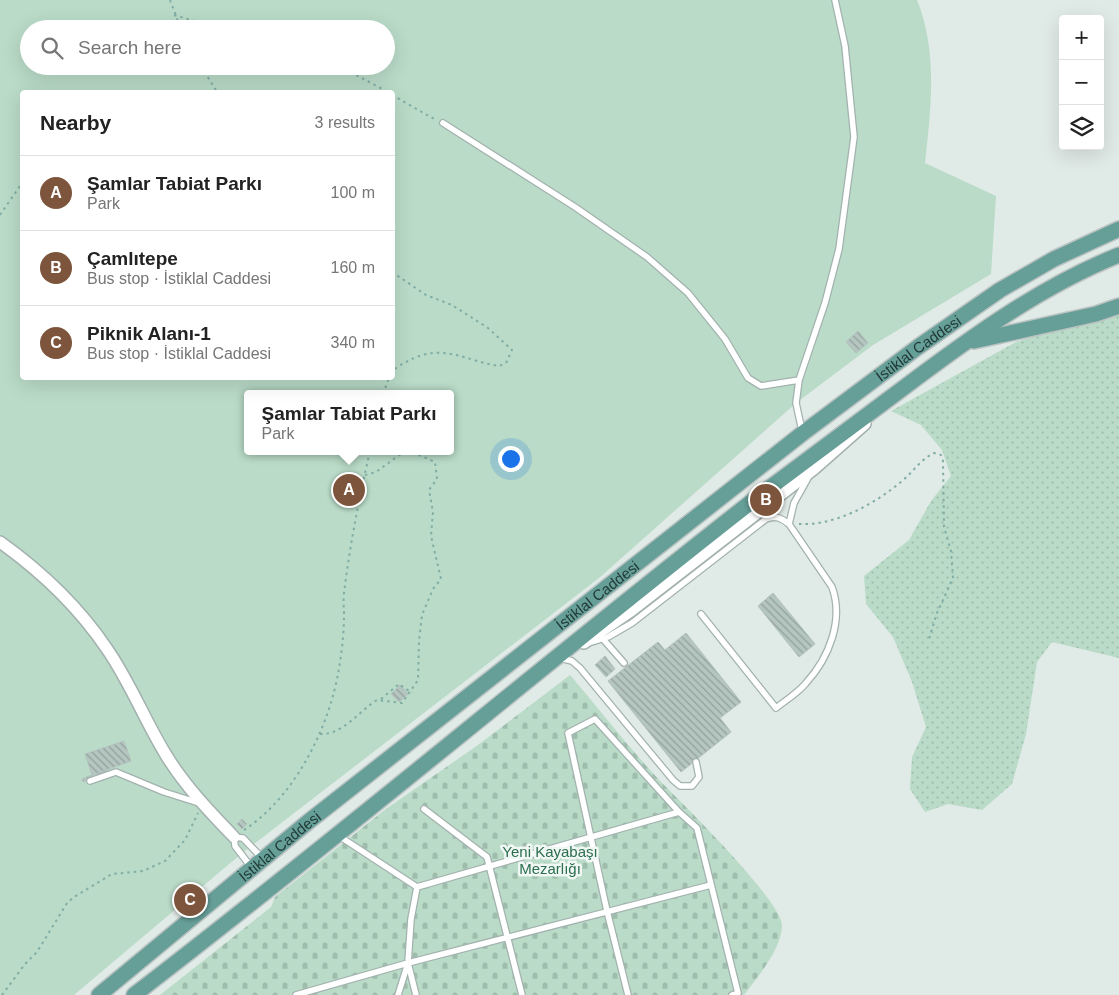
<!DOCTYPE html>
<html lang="en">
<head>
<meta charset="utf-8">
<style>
	:root { --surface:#fff; --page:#f6f6f6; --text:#222; --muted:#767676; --line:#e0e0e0; --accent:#7d553c }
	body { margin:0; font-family:Helvetica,sans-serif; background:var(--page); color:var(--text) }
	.controls { position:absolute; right:15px; top:15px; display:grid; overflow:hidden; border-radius:5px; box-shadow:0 5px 20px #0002 }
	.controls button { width:45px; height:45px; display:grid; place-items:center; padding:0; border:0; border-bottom:1px solid var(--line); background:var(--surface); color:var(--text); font:25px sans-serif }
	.you { position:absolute; left:510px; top:458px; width:18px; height:18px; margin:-12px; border:4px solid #fff; border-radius:50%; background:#1a73e8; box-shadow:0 0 0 8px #1a73e833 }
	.badge { display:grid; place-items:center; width:32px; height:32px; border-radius:50%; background:var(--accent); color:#fff; font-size:16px; font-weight:700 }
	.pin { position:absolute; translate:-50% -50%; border:2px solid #fff; box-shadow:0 1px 5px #0006 }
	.popup { position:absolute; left:244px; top:390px; width:210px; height:65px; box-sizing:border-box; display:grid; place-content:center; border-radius:5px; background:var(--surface); filter:drop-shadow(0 1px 4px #0005); font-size:16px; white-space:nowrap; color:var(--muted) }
	.popup b { font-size:19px; color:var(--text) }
	.popup::after { content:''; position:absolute; left:50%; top:100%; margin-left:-10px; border:10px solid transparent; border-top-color:var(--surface) }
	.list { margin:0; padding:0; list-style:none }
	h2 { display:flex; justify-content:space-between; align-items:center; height:65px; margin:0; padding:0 20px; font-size:21px }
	h2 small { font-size:16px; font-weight:400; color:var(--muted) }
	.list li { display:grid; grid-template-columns:32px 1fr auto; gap:15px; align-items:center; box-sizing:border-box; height:75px; padding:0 20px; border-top:1px solid var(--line) }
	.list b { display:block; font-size:19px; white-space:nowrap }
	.list p { margin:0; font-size:16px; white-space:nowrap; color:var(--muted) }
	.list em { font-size:16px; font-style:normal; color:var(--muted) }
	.icon { flex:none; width:28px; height:28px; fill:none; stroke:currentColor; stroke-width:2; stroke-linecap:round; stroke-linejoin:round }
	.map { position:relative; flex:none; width:1119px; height:995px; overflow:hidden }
	.search { position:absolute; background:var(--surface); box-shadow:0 5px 20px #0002; left:20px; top:20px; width:375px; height:55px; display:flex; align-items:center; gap:12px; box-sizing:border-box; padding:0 18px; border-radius:28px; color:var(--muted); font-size:19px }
	.panel { position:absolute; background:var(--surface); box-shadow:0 5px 20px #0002; left:20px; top:90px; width:375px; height:290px; border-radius:5px }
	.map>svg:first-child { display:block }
	.grass { fill:url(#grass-dots) }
	.cemetery { fill:url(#cemetery-stones) }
	.park { fill:#b9dbc7; fill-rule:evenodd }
	.building { fill:url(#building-back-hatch); stroke:#b3c3bf }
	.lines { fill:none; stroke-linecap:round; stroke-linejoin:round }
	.lane-casing { stroke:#a3b2af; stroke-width:8 }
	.street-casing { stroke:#a3b2af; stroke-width:14 }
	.primary-casing { stroke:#bcc4c3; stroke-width:18 }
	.path { stroke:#81ada5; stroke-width:2; stroke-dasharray:2.5 4; stroke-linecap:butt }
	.lane { stroke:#fff; stroke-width:5.5 }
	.street { stroke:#fff; stroke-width:11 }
	.primary { stroke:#669e98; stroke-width:15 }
	.labels { text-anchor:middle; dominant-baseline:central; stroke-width:5; stroke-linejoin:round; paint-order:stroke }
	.street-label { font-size:15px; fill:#213a37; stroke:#f0f7f4 }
	.park-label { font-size:15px; fill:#2d6f50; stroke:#f0f7f4 }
</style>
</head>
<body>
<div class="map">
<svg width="1119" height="995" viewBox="0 0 1119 995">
	<defs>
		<pattern id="grass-dots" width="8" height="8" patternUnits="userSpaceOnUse" patternTransform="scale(1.25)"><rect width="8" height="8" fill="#b9dbc7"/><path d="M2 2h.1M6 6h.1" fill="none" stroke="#9fbdac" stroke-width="1.8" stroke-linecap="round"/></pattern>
		<pattern id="cemetery-stones" width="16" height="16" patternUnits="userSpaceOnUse" patternTransform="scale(1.25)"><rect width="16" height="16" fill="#b9dbc7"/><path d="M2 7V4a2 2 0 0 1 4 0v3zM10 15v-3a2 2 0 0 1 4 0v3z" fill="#9fbdac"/></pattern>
		<pattern id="building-back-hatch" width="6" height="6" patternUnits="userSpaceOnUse" patternTransform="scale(1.25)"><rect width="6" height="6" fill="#b5c5c0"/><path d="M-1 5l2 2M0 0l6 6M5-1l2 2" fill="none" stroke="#93a19d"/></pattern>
	</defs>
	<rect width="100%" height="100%" fill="#e0eae7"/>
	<path class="grass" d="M 1119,309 L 1119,658 L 1052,642 L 1037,662 L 1026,734 L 1012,784 L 982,810 L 948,804 L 925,812 L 910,789 L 912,757 L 926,727 L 912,682 L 893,637 L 866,604 L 864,576 L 909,540 L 931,501 L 951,476 L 942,450 L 921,425 L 891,411 L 1016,342 Z"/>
	<path class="cemetery" d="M 570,675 C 600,710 629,748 661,782 C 682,803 783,902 782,926 C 781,950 758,976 744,995 L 160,995 L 271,907 L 275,897 L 386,809 L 478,745 Z"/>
	<path class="park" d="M 0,0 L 917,0 C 938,52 931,108 925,163 L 996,196 L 991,274 L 873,345 L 796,403 L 599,578 L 241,854 L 74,995 L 0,995 ZM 29,29 L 386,29 L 386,66 L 29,66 ZM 22,92 L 392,92 L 392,378 L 22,378 ZM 248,394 L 450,394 L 450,451 L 248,451 Z"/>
	<path class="building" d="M 858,331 L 868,343 L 856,353 L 846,342 Z
		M 773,593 L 815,644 L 799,657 L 758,606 Z
		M 686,633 L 741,702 L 720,718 L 731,732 L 681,772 L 608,681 L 658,642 L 665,650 Z
		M 605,656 L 615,669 L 606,677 L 595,665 Z
		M 400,685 L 408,694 L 399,702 L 391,694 Z
		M 124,741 L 131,761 L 92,775 L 85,754 Z
		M 107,770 L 108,772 L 98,776 L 97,773 Z
		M 92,775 L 94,777 L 83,782 L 82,779 Z
		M 242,819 L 247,824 L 242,829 L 237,824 Z"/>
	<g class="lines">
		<g class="lane-casing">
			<path id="lane" d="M 443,123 L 575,207 L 647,257 L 688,293 L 725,339 L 748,378 L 761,386 L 799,380
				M 802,431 L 796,403 L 799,380 L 825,303 L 839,249 L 854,137 L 845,46 L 835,0
				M 789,524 L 794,503 L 808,478
				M 603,639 L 624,663
				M 592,642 L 608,637 L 632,623 L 766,519 C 776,515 781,518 789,524 L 832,587 C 844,620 829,658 806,683 C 798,693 786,700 776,708 L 701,614
				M 560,658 L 572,661 L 580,668 L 673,780 L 680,786 L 692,786 L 699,777 L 696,762
				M 90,781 L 116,772 L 164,792 L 199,803
				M 424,809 L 487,857 L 522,995
				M 339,836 L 417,887 L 411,919 L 408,963 L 398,995
				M 251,867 L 235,846 L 234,837 L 243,838 L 263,859
				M 417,887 L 679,812
				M 296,995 L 408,963
				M 416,995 L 408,963 L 711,885
				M 628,995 L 607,911 L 568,733 L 595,719 L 679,812 L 697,828 L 738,993 L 732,995"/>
		</g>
		<g class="street-casing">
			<path id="street" d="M 0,542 C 42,572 78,606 107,649 C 130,682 145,721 166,755 C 185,786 209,811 234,837
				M 584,643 L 631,611 L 814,469 L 865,424"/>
		</g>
		<g class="primary-casing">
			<g id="primary">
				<path d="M 974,341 L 1096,314 L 1119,306"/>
				<path id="s1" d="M 99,995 L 308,822 L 803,433 L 918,347 L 1000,290 L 1054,259 L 1119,229"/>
				<path d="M 134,995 C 348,831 552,657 764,492 C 809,458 854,425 898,392 C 967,340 1039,287 1119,255"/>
			</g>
		</g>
		<path class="path" d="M 170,0 L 181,29
			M 174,15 L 221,29
			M 201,66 L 217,92
			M 339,66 L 388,92
			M 392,95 L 436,120
			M 0,215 L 22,183
			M 392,272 L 426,295 L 452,305 L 488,328 L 512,350 L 506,363 L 499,366 C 465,361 443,342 408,361 C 402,364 396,367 392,372
			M 383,394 L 389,378
			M 365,475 L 376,472 L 405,451
			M 799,524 C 835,526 875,504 902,481 C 914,471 920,460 934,453 L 941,455 L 943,461 L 944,527 L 951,551 L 953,578 L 937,613 L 928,642
			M 381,699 L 399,684 L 412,693
			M 320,734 C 343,735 359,711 377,700 L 402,703 L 418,680 L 419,641 L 422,615 L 433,589 L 441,579 L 431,536 L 433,512 L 429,490 L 437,479 L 435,462 L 410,451
			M 244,830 C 295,797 330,726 339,668 C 342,651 344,632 344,615 C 344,607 343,600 344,593 C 350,545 359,498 370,451
			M 2,995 L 25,964 L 37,952 L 67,903 L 74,897 L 112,874 L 143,871 L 165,861 L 185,840 L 198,813"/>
		<use href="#lane" class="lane"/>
		<use href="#street" class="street"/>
		<use href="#primary" class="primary"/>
	</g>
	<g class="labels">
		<g class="street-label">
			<text stroke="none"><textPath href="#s1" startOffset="1044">İstiklal Caddesi</textPath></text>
			<text stroke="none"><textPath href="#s1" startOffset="639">İstiklal Caddesi</textPath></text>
			<text stroke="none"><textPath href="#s1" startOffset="234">İstiklal Caddesi</textPath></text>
		</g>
		<g class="park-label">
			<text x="550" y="851">Yeni Kayabaşı<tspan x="550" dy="17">Mezarlığı</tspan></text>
		</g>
	</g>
</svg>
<div class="controls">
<button>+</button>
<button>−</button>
<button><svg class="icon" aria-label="layers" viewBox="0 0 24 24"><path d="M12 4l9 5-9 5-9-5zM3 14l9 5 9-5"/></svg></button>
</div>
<div class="you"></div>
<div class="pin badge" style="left:349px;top:490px">A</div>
<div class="popup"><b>Şamlar Tabiat Parkı</b>Park</div>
<div class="pin badge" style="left:766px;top:500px">B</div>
<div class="pin badge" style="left:190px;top:900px">C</div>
<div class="search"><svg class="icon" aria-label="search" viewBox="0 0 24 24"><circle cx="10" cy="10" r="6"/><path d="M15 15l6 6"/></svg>Search here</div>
<section class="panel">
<h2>Nearby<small>3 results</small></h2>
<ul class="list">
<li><span class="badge">A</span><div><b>Şamlar Tabiat Parkı</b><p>Park</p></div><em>100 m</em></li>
<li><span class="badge">B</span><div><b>Çamlıtepe</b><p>Bus stop · İstiklal Caddesi</p></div><em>160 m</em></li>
<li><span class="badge">C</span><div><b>Piknik Alanı-1</b><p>Bus stop · İstiklal Caddesi</p></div><em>340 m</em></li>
</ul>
</section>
</div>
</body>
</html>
